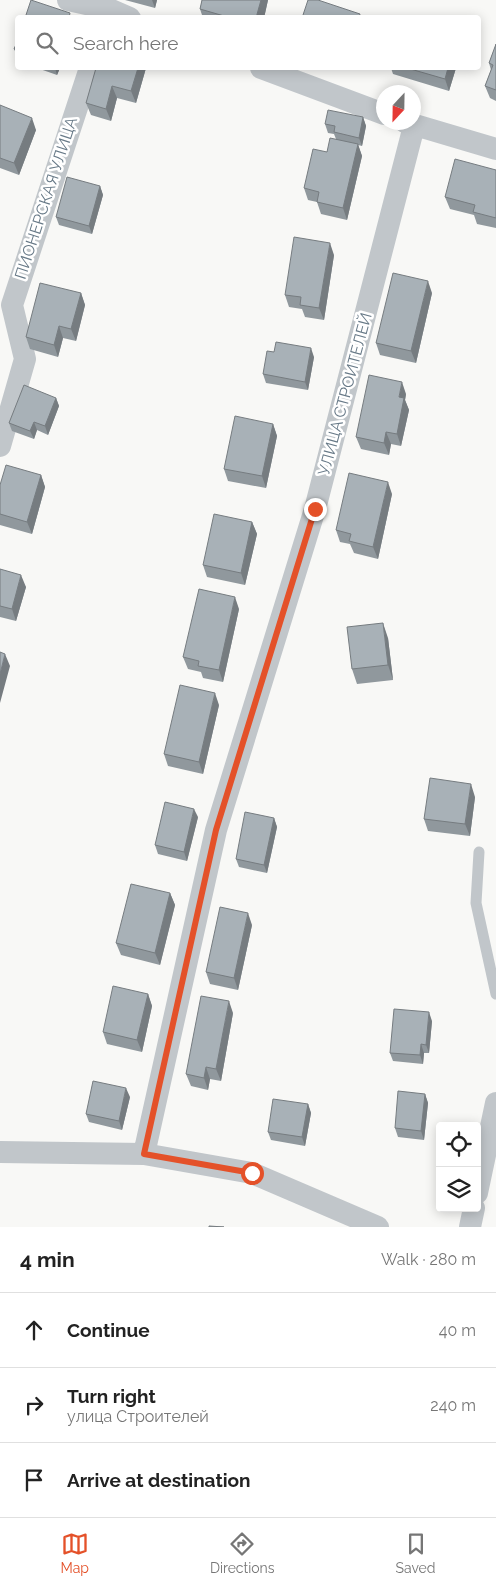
<!DOCTYPE html>
<html lang="en">
<head>
<meta charset="utf-8">
<style>
	:root { --surface:#fff; --page:#f2f2f2; --text:#222; --muted:#767676; --line:#e0e0e0; --accent:#e45129 }
	body { margin:0; font-family:Raleway,sans-serif; background:var(--page); color:var(--text) }
	.controls { position:absolute; right:15px; bottom:15px; display:grid; overflow:hidden; border-radius:5px; box-shadow:0 2px 12px #0003 }
	.controls button { width:45px; height:45px; display:grid; place-items:center; padding:0; border:0; border-bottom:1px solid var(--line); background:var(--surface); color:var(--text); font:25px sans-serif }
	.compass { position:absolute; left:376px; top:85px; width:45px; height:45px; border-radius:50%; background:var(--surface); box-shadow:0 2px 12px #0003; rotate:202deg }
	.stop { position:absolute; width:15px; height:15px; margin:-11px; border:4px solid #e45129; border-radius:50%; background:#fff }
	.stop.end { background:#e45129; border-color:#fff; box-shadow:0 1px 5px #0008 }
	.list { margin:0; padding:0; list-style:none }
	h2 { display:flex; justify-content:space-between; align-items:center; height:65px; margin:0; padding:0 20px; font-size:21px }
	h2 small { font-size:16px; font-weight:400; color:var(--muted) }
	.list li { display:grid; grid-template-columns:32px 1fr auto; gap:15px; align-items:center; box-sizing:border-box; height:75px; padding:0 20px; border-top:1px solid var(--line) }
	.list b { display:block; font-size:19px; white-space:nowrap }
	.list p { margin:0; font-size:16px; white-space:nowrap; color:var(--muted) }
	.list em { font-size:16px; font-style:normal; color:var(--muted) }
	.icon { flex:none; width:28px; height:28px; fill:none; stroke:currentColor; stroke-width:2; stroke-linecap:round; stroke-linejoin:round }
	.map { position:relative; flex:none; width:496px; height:1227px; overflow:hidden }
	.search { position:absolute; background:var(--surface); box-shadow:0 2px 12px #0003; left:15px; right:15px; top:15px; height:55px; display:flex; align-items:center; gap:12px; box-sizing:border-box; padding:0 18px; border-radius:5px; color:var(--muted); font-size:19px }
	.sheet { height:290px; background:var(--surface) }
	nav { display:flex; justify-content:space-around; align-items:center; box-sizing:border-box; height:70px; border-top:1px solid var(--line); background:var(--surface); font-size:14px; color:var(--muted) }
	nav a { display:grid; justify-items:center; gap:2px }
	nav .on { color:var(--accent) }
	.map>svg:first-child { display:block }
	.lines { fill:none; stroke-linecap:round; stroke-linejoin:round }
	.service { stroke:#c1c6ca; stroke-width:11 }
	.minor { stroke:#c1c6ca; stroke-width:22 }
	.wall { fill:#90989d }
	.shaded-wall { fill:#767c80 }
	.building { fill:#a8b1b7; stroke:#767c80 }
	.route { stroke:#e45129; stroke-width:6 }
	.labels { text-anchor:middle; dominant-baseline:central; stroke-width:5; stroke-linejoin:round; paint-order:stroke }
	.street-label { font-size:16px; fill:#677987; stroke:#fff }
</style>
</head>
<body>
<div class="map">
<svg width="496" height="1227" viewBox="0 0 496 1227">
	<rect width="100%" height="100%" fill="#f8f8f6"/>
	<g class="lines">
		<path class="service" d="M 479,852 L 476,903 L 496,994"/>
		<path class="minor" d="M 68,0 L 109,9 L 130,18
			M 261,68 L 384,114
			M 405,122 L 496,149
			M 0,446 L 25,359 L 12,305 L 90,68
			M 0,1152 L 144,1154 L 252,1173 L 378,1227
			M 144,1154 L 216,830 L 315,509 L 414,126
			M 477,1193 L 496,1103
			M 470,1227 L 474,1208"/>
	</g>
	<path class="wall" d="M 125,0 L 157,0 L 155,8 Z
		M 202,0 L 268,0 L 264,18 L 203,18 L 200,9 Z
		M 18,40 L 18,58 L 14,49 Z
		M 496,44 L 496,101 L 490,98 L 485,86 L 491,70 L 489,63 Z
		M 37,68 L 60,68 L 57,75 Z
		M 96,68 L 146,68 L 136,103 L 117,98 L 111,121 L 91,115 L 86,103 Z
		M 391,68 L 456,68 L 449,91 L 393,74 Z
		M 0,105 L 36,130 L 19,175 L 0,168 Z
		M 363,117 L 366,126 L 362,146 L 358,145 L 362,156 L 347,220 L 321,214 L 317,202 L 308,200 L 304,188 L 327,152 L 336,139 L 334,134 L 328,133 L 325,124 Z
		M 496,170 L 496,228 L 477,224 L 474,215 L 450,209 L 445,197 Z
		M 100,186 L 103,195 L 92,234 L 59,225 L 56,217 Z
		M 334,255 L 324,320 L 305,317 L 302,309 L 289,307 L 285,295 Z
		M 81,293 L 85,305 L 76,341 L 63,338 L 58,357 L 30,349 L 26,337 Z
		M 432,293 L 416,363 L 380,355 L 376,343 Z
		M 274,352 L 314,357 L 308,390 L 266,383 L 263,374 Z
		M 406,394 L 405,400 L 409,410 L 401,446 L 391,444 L 389,455 L 361,449 L 356,437 Z
		M 56,398 L 59,406 L 48,435 L 37,430 L 34,439 L 12,431 L 9,423 Z
		M 273,424 L 277,436 L 266,488 L 228,481 L 224,469 Z
		M 41,475 L 45,487 L 32,534 L 0,525 L 0,485 Z
		M 392,494 L 378,559 L 354,553 L 350,544 L 340,542 L 336,530 Z
		M 252,522 L 257,534 L 245,585 L 207,577 L 203,565 Z
		M 0,569 L 26,587 L 16,621 L 0,617 Z
		M 239,609 L 223,682 L 203,678 L 201,672 L 188,669 L 183,657 Z
		M 388,638 L 393,680 L 357,684 L 352,669 Z
		M 219,705 L 203,774 L 168,766 L 164,754 Z
		M 475,797 L 470,836 L 428,831 L 424,819 Z
		M 198,817 L 187,861 L 158,854 L 155,845 Z
		M 274,818 L 277,827 L 267,873 L 239,867 L 236,859 Z
		M 170,893 L 175,905 L 160,965 L 121,955 L 116,943 Z
		M 252,925 L 238,990 L 210,984 L 206,972 Z
		M 148,994 L 152,1006 L 142,1052 L 107,1044 L 103,1032 Z
		M 233,1013 L 221,1081 L 210,1079 L 208,1090 L 191,1086 L 186,1074 Z
		M 432,1021 L 429,1053 L 424,1053 L 423,1064 L 393,1061 L 390,1053 Z
		M 425,1094 L 428,1103 L 424,1140 L 398,1137 L 395,1128 Z
		M 130,1097 L 122,1130 L 89,1122 L 86,1114 Z
		M 308,1104 L 311,1113 L 305,1146 L 271,1140 L 268,1132 Z"/>
	<path class="shaded-wall" d="M 152,0 L 157,0 L 155,8 Z
		M 261,0 L 268,0 L 264,18 L 256,18 Z
		M 55,68 L 60,68 L 57,75 Z
		M 138,68 L 146,68 L 136,103 L 131,91 Z
		M 448,68 L 456,68 L 449,91 L 445,79 Z
		M 112,86 L 117,98 L 111,121 L 106,109 Z
		M 363,117 L 366,126 L 362,146 L 359,138 Z
		M 32,118 L 36,130 L 19,175 L 14,163 Z
		M 358,144 L 362,156 L 347,220 L 343,208 Z
		M 100,186 L 103,195 L 92,234 L 89,226 Z
		M 330,243 L 334,255 L 324,320 L 319,308 Z
		M 428,281 L 432,293 L 416,363 L 411,351 Z
		M 81,293 L 85,305 L 76,341 L 71,329 Z
		M 59,326 L 63,338 L 58,357 L 54,345 Z
		M 311,348 L 314,357 L 308,390 L 305,382 Z
		M 402,382 L 406,394 L 405,400 L 409,410 L 401,446 L 397,434 L 399,397 Z
		M 56,398 L 59,406 L 48,435 L 45,426 Z
		M 34,422 L 37,430 L 34,439 L 30,431 Z
		M 273,424 L 277,436 L 266,488 L 262,476 Z
		M 386,432 L 391,444 L 389,455 L 384,443 Z
		M 41,475 L 45,487 L 32,534 L 27,522 Z
		M 388,482 L 392,494 L 378,559 L 373,547 Z
		M 252,522 L 257,534 L 245,585 L 241,573 Z
		M 21,575 L 26,587 L 16,621 L 12,609 Z
		M 235,597 L 239,609 L 223,682 L 219,670 Z
		M 383,623 L 388,638 L 393,680 L 388,665 Z
		M 5,654 L 10,666 L 0,703 L 0,674 Z
		M 215,693 L 219,705 L 203,774 L 199,762 Z
		M 471,784 L 475,797 L 470,836 L 465,824 Z
		M 194,809 L 198,817 L 187,861 L 184,852 Z
		M 274,818 L 277,827 L 267,873 L 264,865 Z
		M 170,893 L 175,905 L 160,965 L 155,953 Z
		M 248,913 L 252,925 L 238,990 L 234,978 Z
		M 148,994 L 152,1006 L 142,1052 L 137,1040 Z
		M 229,1001 L 233,1013 L 221,1081 L 216,1069 Z
		M 429,1012 L 432,1021 L 429,1053 L 426,1045 Z
		M 421,1044 L 424,1053 L 423,1064 L 420,1055 Z
		M 206,1067 L 210,1079 L 208,1090 L 204,1078 Z
		M 126,1088 L 130,1097 L 122,1130 L 119,1121 Z
		M 425,1094 L 428,1103 L 424,1140 L 421,1131 Z
		M 308,1104 L 311,1113 L 305,1146 L 302,1137 Z"/>
	<path class="building" d="M 31,0 L 70,13 L 69,18 L 25,18 Z
		M 202,0 L 261,0 L 256,18 L 231,18 L 200,9 Z
		M 308,0 L 318,0 L 360,14 L 359,18 L 302,18 Z
		M 18,40 L 18,50 L 14,49 Z
		M 496,44 L 496,90 L 485,86 L 493,65 L 489,63 Z
		M 96,68 L 138,68 L 131,91 L 112,86 L 106,109 L 86,103 Z
		M 407,68 L 448,68 L 445,79 Z
		M 0,105 L 32,118 L 14,163 L 0,158 Z
		M 328,110 L 363,117 L 359,138 L 334,132 L 335,126 L 325,124 Z
		M 330,138 L 358,144 L 343,208 L 317,202 L 319,192 L 304,188 L 313,149 L 327,152 Z
		M 455,159 L 496,170 L 496,218 L 473,212 L 475,205 L 445,197 Z
		M 67,177 L 100,186 L 89,226 L 56,217 Z
		M 294,237 L 330,243 L 319,308 L 300,305 L 301,297 L 285,295 Z
		M 393,273 L 428,281 L 411,351 L 376,343 Z
		M 40,283 L 81,293 L 71,329 L 59,326 L 54,345 L 26,337 Z
		M 276,342 L 311,348 L 305,382 L 263,374 L 267,351 L 274,352 Z
		M 369,375 L 402,382 L 399,397 L 404,398 L 397,434 L 386,432 L 384,443 L 356,437 Z
		M 24,385 L 56,398 L 45,426 L 34,422 L 30,431 L 9,423 Z
		M 235,416 L 273,424 L 262,476 L 224,469 Z
		M 6,465 L 41,475 L 27,522 L 0,514 L 0,485 Z
		M 349,473 L 388,482 L 373,547 L 349,541 L 351,534 L 336,530 Z
		M 214,514 L 252,522 L 241,573 L 203,565 Z
		M 0,569 L 21,575 L 12,609 L 0,606 Z
		M 199,589 L 235,597 L 219,670 L 198,666 L 199,661 L 183,657 Z
		M 383,623 L 388,665 L 352,669 L 347,627 Z
		M 0,652 L 5,654 L 0,674 Z
		M 180,685 L 215,693 L 199,762 L 164,754 Z
		M 430,778 L 471,784 L 465,824 L 424,819 Z
		M 165,802 L 194,809 L 184,852 L 155,845 Z
		M 245,812 L 274,818 L 264,865 L 236,859 Z
		M 131,884 L 170,893 L 155,953 L 116,943 Z
		M 220,907 L 248,913 L 234,978 L 206,972 Z
		M 113,986 L 148,994 L 137,1040 L 103,1032 Z
		M 201,996 L 229,1001 L 216,1069 L 206,1067 L 204,1078 L 186,1074 Z
		M 394,1009 L 429,1012 L 426,1045 L 421,1044 L 420,1055 L 390,1053 Z
		M 93,1081 L 126,1088 L 119,1121 L 86,1114 Z
		M 398,1091 L 425,1094 L 421,1131 L 395,1128 Z
		M 273,1099 L 308,1104 L 302,1137 L 268,1132 Z
		M 209,1226 L 224,1227 L 209,1227 Z"/>
	<g class="lines">
		<path class="route" d="M 252,1173 L 144,1154 L 216,830 L 315,509"/>
	</g>
	<g class="labels">
		<g class="street-label">
			<text transform="translate(46 198) rotate(-72)">ПИОНЕРСКАЯ УЛИЦА</text>
			<text transform="translate(345 394) rotate(-75)">УЛИЦА СТРОИТЕЛЕЙ</text>
		</g>
	</g>
</svg>
<div class="controls">
<button><svg class="icon" aria-label="locate" viewBox="0 0 24 24"><circle cx="12" cy="12" r="6"/><path d="M12 2v4M12 18v4M2 12h4M18 12h4"/></svg></button>
<button><svg class="icon" aria-label="layers" viewBox="0 0 24 24"><path d="M12 4l9 5-9 5-9-5zM3 14l9 5 9-5"/></svg></button>
</div>
<svg class="compass" viewBox="-18 -18 36 36"><path d="M0-13l5 13h-10z" fill="#e53935"/><path d="M0 13l5-13h-10z" fill="#767676"/></svg>
<div class="stop" style="left:252px;top:1173px"></div>
<div class="stop end" style="left:315px;top:509px"></div>
<div class="search"><svg class="icon" aria-label="search" viewBox="0 0 24 24"><circle cx="10" cy="10" r="6"/><path d="M15 15l6 6"/></svg>Search here</div>
</div>
<section class="sheet">
<h2>4 min<small>Walk · 280 m</small></h2>
<ul class="list">
<li><svg class="icon" aria-label="ahead" viewBox="0 0 24 24"><path d="M12 20V5M6 11l6-6 6 6"/></svg><div><b>Continue</b></div><em>40 m</em></li>
<li><svg class="icon" aria-label="right" viewBox="0 0 24 24"><path d="M7 20v-9h11M14 6l5 5-5 5"/></svg><div><b>Turn right</b><p>улица Строителей</p></div><em>240 m</em></li>
<li><svg class="icon" aria-label="arrive" viewBox="0 0 24 24"><path d="M6 21V4h12l-3 4 3 4H6"/></svg><div><b>Arrive at destination</b></div></li>
</ul>
</section>
<nav>
<a class="on"><svg class="icon" aria-label="map" viewBox="0 0 24 24"><path d="M3 6l6-2 6 2 6-2v14l-6 2-6-2-6 2zM9 4v14M15 6v14"/></svg>Map</a>
<a><svg class="icon" aria-label="directions" viewBox="0 0 24 24"><path d="M12 3l9 9-9 9-9-9zM9 14v-3h6M13 9l2 2-2 2"/></svg>Directions</a>
<a><svg class="icon" aria-label="saved" viewBox="0 0 24 24"><path d="M7 4h10v16l-5-4-5 4z"/></svg>Saved</a>
</nav>
</body>
</html>
